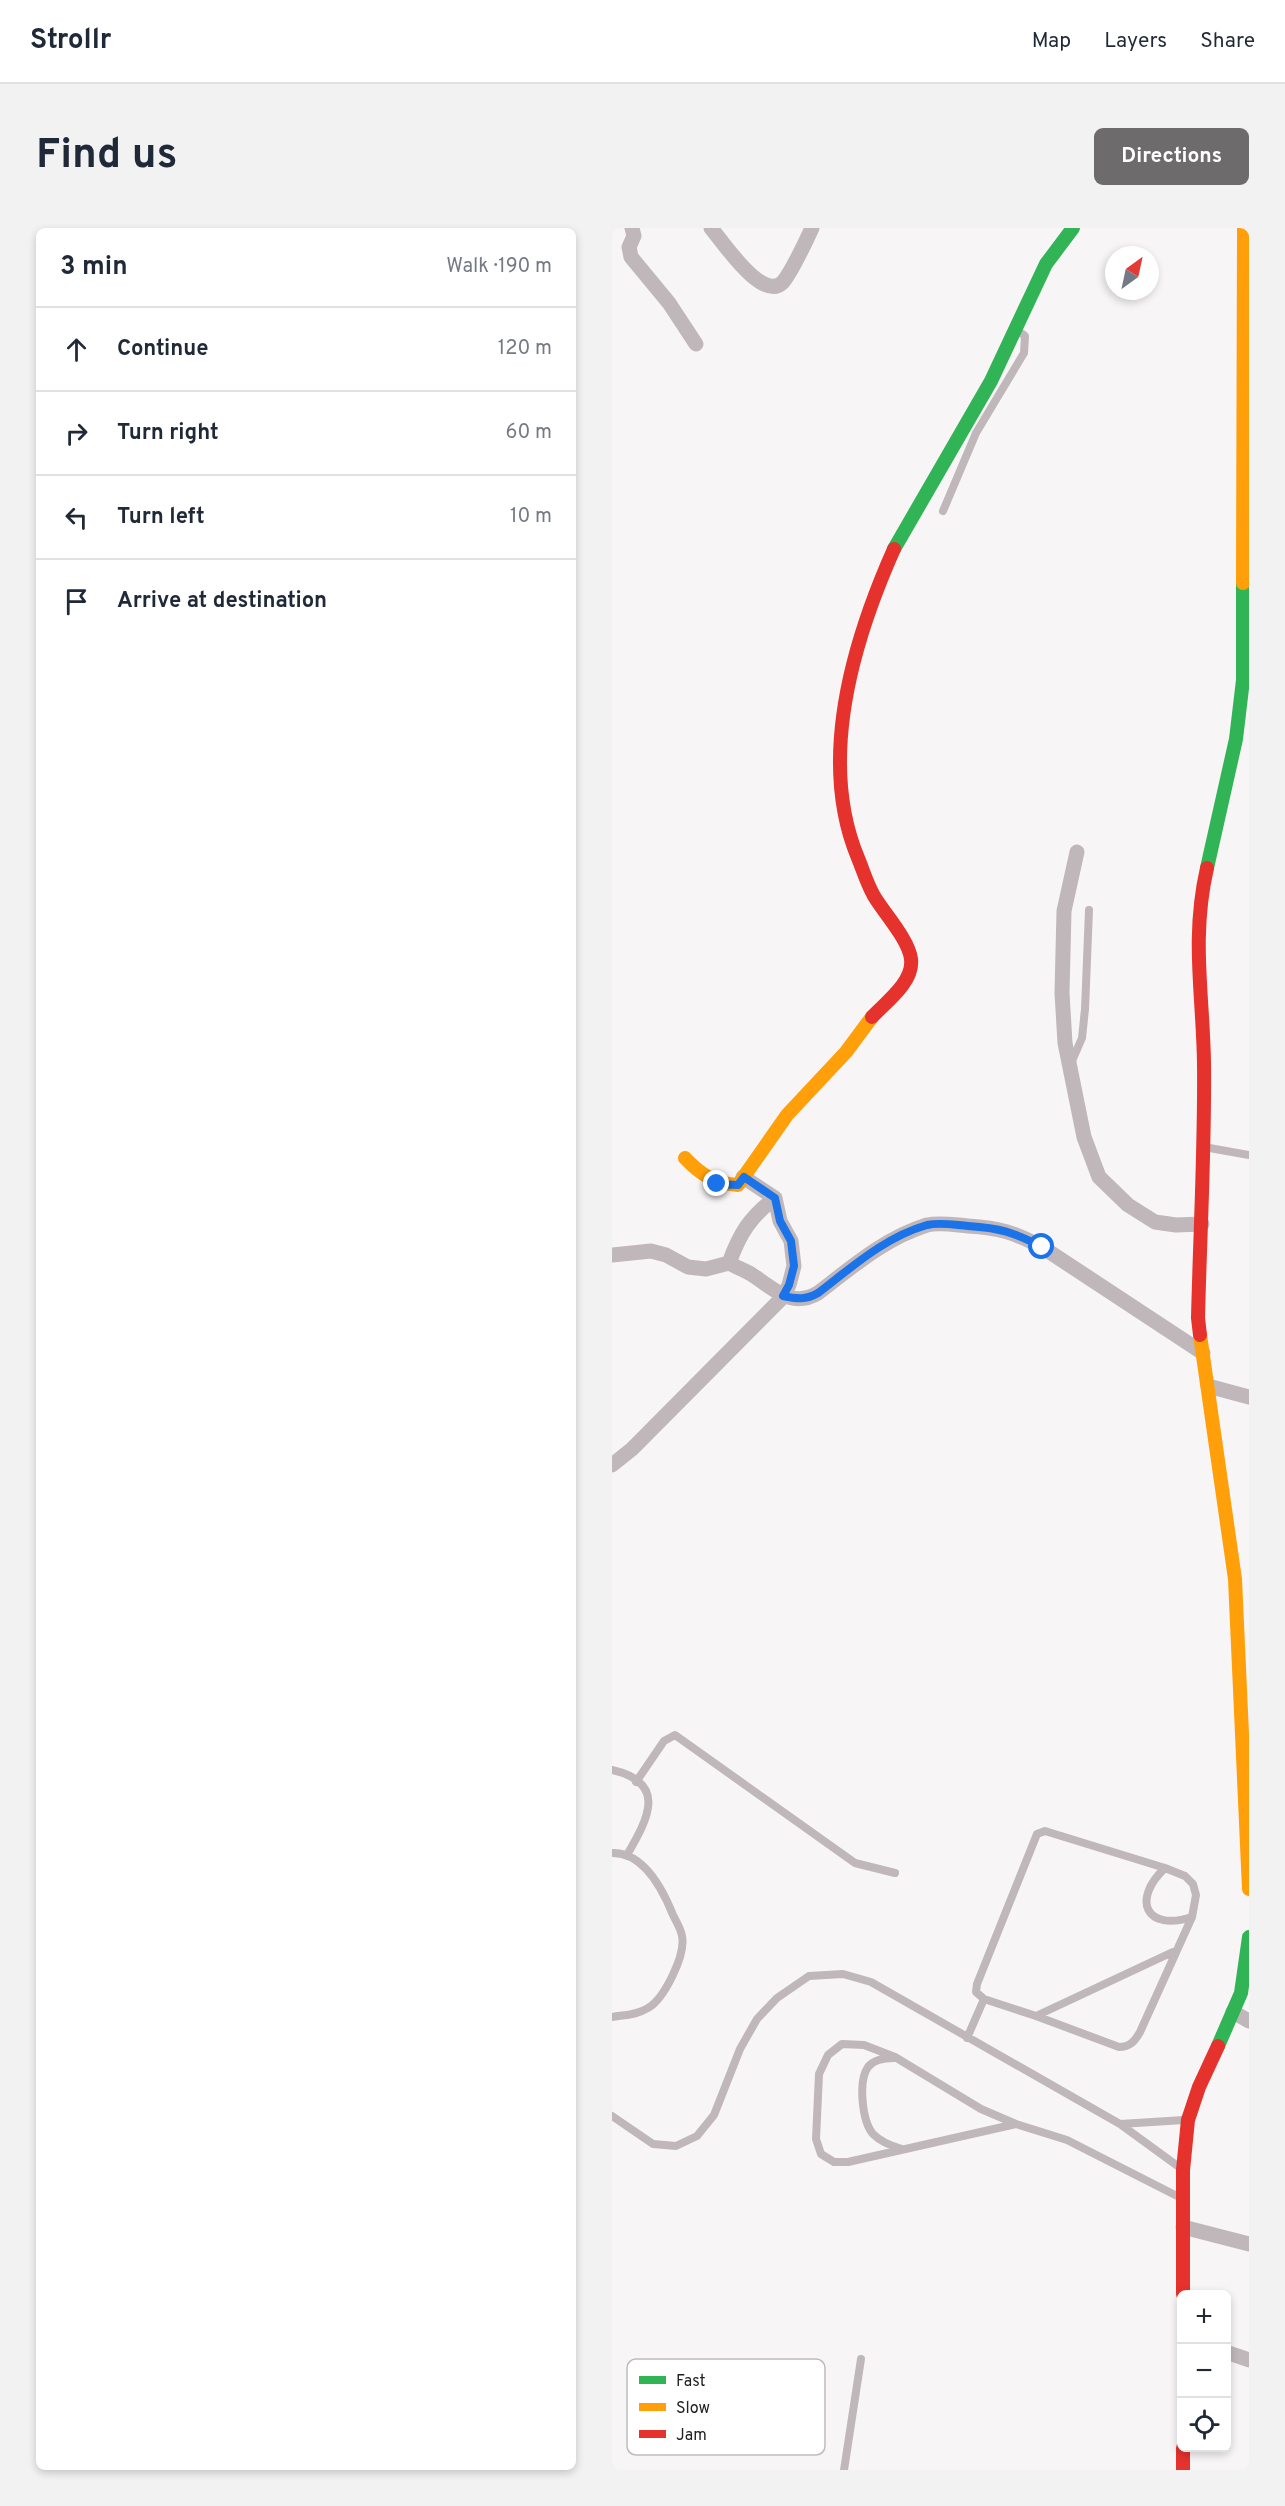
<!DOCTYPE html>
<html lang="en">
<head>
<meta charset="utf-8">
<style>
	:root { --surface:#fff; --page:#f2f2f3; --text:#1f2937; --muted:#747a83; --line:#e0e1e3; --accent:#6d6b6b }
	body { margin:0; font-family:Overpass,sans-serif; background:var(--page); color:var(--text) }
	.controls { position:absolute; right:18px; bottom:18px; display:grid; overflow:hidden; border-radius:9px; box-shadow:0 3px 9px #0003 }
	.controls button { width:54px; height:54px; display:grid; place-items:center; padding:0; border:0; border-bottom:2px solid var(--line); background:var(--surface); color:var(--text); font:30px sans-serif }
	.compass { position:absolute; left:493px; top:18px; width:54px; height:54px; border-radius:50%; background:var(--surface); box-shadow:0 3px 9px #0003; rotate:33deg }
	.stop { position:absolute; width:18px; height:18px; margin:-14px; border:4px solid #1a73e8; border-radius:50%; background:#fff }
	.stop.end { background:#1a73e8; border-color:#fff; box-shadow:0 2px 6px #0008 }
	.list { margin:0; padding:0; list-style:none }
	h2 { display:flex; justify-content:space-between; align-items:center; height:78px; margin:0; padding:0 24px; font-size:26px }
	h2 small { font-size:20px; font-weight:400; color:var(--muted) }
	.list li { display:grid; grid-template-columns:39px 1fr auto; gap:18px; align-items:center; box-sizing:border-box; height:84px; padding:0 24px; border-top:2px solid var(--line) }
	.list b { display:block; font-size:22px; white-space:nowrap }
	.list em { font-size:20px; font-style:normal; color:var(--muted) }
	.icon { flex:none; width:33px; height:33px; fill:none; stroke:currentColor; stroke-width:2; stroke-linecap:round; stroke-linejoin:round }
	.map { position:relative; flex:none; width:637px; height:2242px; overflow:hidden; border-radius:9px }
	header { display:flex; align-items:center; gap:36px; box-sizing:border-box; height:84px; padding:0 30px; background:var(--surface); border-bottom:2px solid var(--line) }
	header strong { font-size:28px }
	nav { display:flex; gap:33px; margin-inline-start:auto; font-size:21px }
	.intro { display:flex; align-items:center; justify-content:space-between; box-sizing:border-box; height:144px; padding:0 36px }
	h1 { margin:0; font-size:42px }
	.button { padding:15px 27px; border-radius:9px; background:var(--accent); color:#fff; font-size:21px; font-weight:700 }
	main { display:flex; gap:36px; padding:0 36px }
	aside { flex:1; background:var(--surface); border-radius:9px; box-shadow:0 3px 9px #0003 }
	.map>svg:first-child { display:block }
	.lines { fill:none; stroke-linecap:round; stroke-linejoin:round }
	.lane { stroke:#c0b7ba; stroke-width:8 }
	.street { stroke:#c0b7ba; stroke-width:15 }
	.fast { stroke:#30b455; stroke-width:14 }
	.slow { stroke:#ff9f0a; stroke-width:14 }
	.jam { stroke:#e5322d; stroke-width:14 }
	.route { stroke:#1a73e8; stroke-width:8 }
	.key { fill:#fff; stroke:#bdbcbc; stroke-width:1.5 }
	.key-label { font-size:16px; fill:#222020 }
</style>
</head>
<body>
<header>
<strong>Strollr</strong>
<nav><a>Map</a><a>Layers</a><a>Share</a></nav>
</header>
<div class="intro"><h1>Find us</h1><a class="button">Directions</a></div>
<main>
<aside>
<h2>3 min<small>Walk · 190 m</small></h2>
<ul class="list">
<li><svg class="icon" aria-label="ahead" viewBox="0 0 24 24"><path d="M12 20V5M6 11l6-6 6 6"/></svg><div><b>Continue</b></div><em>120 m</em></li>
<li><svg class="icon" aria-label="right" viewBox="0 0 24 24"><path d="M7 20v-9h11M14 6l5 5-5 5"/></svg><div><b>Turn right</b></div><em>60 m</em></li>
<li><svg class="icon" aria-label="left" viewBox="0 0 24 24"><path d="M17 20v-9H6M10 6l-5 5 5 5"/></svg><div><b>Turn left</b></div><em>10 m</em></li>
<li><svg class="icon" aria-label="arrive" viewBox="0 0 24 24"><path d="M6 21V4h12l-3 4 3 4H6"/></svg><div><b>Arrive at destination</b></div></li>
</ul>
</aside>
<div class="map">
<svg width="637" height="2242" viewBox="0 0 637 2242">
	<rect width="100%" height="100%" fill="#f8f5f6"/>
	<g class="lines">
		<path class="lane" d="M 331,283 L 364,205 L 412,125 L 413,108 L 405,102
			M 460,833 L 470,810 L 473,781 L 477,682
			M 592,919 L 637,927
			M 0,1542 C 57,1555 35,1592 15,1627
			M 24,1554 L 52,1513 L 63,1507 L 243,1635 L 283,1645
			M 0,1625 C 32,1624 51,1662 61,1687 C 64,1693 69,1701 70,1708 C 74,1727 52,1771 36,1780 C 25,1787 12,1787 0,1789
			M 553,1640 C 519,1672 534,1704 580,1689
			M 424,1788 L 565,1722
			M 355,1810 L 372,1771 L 424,1788 L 507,1819 C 518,1819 523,1813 528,1804 L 580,1689 L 584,1667 L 581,1656 L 573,1648 L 553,1640 L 433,1603 L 425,1606 L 365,1756 L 364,1764 L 372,1771
			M 282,1830 C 273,1830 262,1831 256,1839 C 246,1853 250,1893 261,1906 C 269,1914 279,1918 290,1921
			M 0,1888 L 41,1916 L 64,1918 L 85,1908 L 102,1887 L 128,1821 L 145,1791 L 165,1770 L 197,1748 L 231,1746 L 259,1754 L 508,1896 L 567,1939
			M 404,1896 L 236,1934 L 222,1934 L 209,1926 L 204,1911 L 207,1846 L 216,1827 L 230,1816 L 252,1817 L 283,1829 L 369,1881 L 404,1896 L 455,1912 L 567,1969
			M 508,1896 L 572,1892
			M 232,2242 L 249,2131"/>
		<path class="street" d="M 20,0 L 22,8 L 17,19 L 19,29 L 57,75 L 84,116
			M 99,0 C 111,14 151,75 171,54 C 180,43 194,13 200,0
			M 465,624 L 452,683 L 450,765 L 453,815 L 472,909 L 487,949 L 516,977 L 543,994 L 564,997 L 590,996
			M 0,1027 L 39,1023 L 54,1027 L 76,1039 L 94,1041 L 117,1035 C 124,1039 132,1042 139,1046 C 161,1060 179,1081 206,1065 C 240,1039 273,1010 315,997 C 328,994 343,997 356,998 C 388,1000 401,1004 430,1019 L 591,1125
			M 117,1035 C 128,1005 138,989 163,970
			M 596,1158 L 637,1169
			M 0,1237 L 20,1221 L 171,1069 L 177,1057 L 182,1038 L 179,1013 L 168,993 L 163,970 L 131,949
			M 621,1784 L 637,1793
			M 571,1999 L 637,2016
			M 614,2124 L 637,2132"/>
		<path class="fast" d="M 282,321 L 379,153 L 434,36 L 461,0
			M 595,640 L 624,511 L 631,452 L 631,355
			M 606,1818 L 629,1765 L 637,1709"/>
		<path class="slow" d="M 631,355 L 632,0
			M 73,930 C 89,947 102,955 126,957 L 175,887 L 234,824 L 260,789
			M 588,1107 L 623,1351 L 637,1661"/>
		<path class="jam" d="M 260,789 C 274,774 302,754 299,731 C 297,712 272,685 262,668 C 255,656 251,642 246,630 C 205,532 241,413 282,321
			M 588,1107 L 586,1090 C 588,1005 593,920 592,835 C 591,766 579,710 595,640
			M 571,2066 L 571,1942 L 576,1892 L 587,1859 L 606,1818
			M 571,2220 L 571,2242"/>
	</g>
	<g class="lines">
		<path class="route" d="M 105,956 L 126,957 L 132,949 L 163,970 L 168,993 L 179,1013 L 182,1038 L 177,1057 L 171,1068 C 185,1071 194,1072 206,1065 C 240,1039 273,1009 315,997 C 328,994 343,997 356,998 C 388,1000 401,1004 430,1019"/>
	</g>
	<rect x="15" y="2131" width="198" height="96" rx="9" class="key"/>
	<rect x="27" y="2148" width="27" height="8" fill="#30b455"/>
	<rect x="27" y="2175" width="27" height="8" fill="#ff9f0a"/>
	<rect x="27" y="2202" width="27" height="8" fill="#e5322d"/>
	<g class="key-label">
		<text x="64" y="2158">Fast</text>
		<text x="64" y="2185">Slow</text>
		<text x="64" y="2212">Jam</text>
	</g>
</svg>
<div class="controls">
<button>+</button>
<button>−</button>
<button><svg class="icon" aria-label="locate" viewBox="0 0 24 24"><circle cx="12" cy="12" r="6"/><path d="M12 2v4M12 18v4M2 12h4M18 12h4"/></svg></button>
</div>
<svg class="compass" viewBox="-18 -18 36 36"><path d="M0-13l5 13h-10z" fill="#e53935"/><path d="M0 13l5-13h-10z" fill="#747a83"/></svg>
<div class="stop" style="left:430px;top:1019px"></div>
<div class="stop end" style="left:105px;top:956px"></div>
</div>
</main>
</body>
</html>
